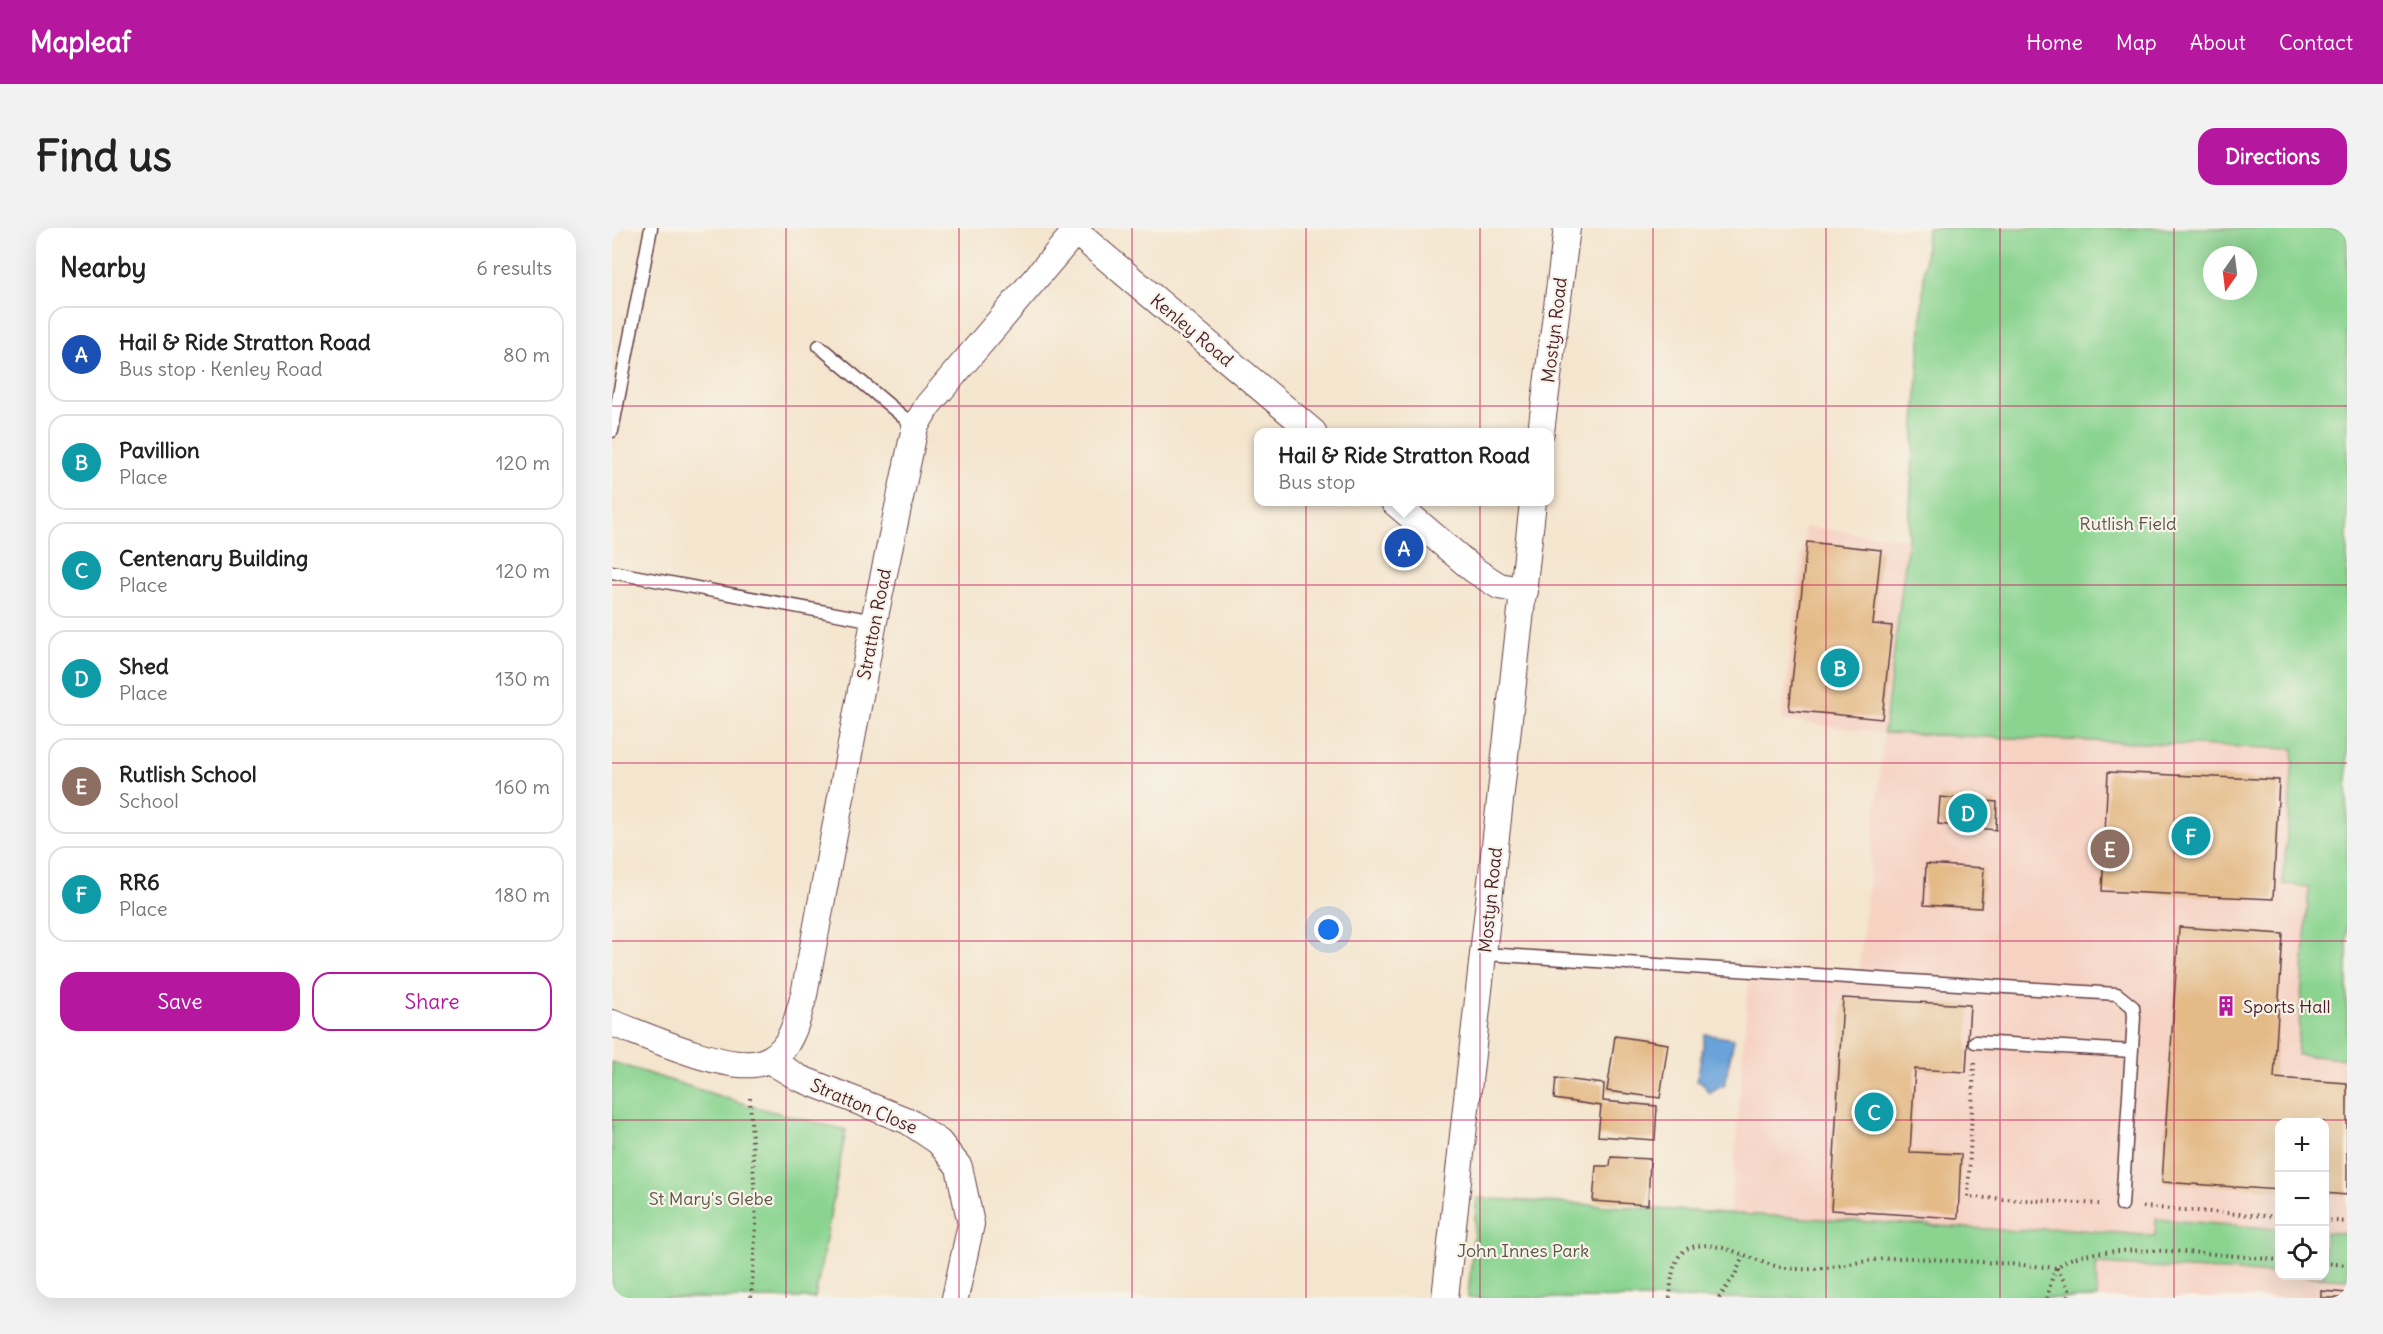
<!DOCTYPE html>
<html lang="en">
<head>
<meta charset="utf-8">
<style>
	:root { --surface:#fff; --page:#f2f2f2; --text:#222; --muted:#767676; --line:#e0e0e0; --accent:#b5179e }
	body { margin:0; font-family:Delius,sans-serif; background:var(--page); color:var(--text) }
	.controls { position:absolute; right:18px; bottom:18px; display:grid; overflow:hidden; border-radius:12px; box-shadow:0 6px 24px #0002 }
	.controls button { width:54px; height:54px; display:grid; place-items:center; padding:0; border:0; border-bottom:2px solid var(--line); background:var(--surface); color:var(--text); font:30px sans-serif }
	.compass { position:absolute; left:1591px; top:18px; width:54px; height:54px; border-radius:50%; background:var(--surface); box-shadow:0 6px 24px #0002; rotate:194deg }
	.you { position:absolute; left:717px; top:702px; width:21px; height:21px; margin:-15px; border:4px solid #fff; border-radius:50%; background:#1a73e8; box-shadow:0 0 0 9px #1a73e833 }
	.badge { display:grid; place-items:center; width:39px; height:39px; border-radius:50%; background:var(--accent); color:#fff; font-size:20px; font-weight:700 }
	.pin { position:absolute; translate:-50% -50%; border:3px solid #fff; box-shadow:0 2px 6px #0006 }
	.popup { position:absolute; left:642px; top:200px; width:300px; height:78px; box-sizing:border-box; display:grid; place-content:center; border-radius:12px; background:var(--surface); filter:drop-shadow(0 2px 4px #0005); font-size:20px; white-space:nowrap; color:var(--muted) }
	.popup b { font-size:22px; color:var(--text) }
	.popup::after { content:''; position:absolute; left:50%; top:100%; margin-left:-12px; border:12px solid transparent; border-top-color:var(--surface) }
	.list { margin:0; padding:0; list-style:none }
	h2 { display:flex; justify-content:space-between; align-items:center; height:78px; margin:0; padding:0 24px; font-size:26px }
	h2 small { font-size:20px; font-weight:400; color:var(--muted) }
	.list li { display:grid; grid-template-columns:39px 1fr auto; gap:18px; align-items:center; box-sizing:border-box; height:96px; margin:0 12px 12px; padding:0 12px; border:2px solid var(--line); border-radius:18px }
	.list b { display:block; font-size:22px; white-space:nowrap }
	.list p { margin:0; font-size:20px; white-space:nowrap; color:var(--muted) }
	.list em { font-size:20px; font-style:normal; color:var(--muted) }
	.actions { display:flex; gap:12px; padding:18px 24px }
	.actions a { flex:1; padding:14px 0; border:2px solid var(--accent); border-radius:18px; text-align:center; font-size:21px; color:var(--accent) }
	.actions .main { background:var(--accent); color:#fff }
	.icon { flex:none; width:33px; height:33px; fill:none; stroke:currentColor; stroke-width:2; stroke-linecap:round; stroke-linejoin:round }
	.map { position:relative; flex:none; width:1735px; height:1070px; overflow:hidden; border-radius:18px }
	header { display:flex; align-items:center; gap:36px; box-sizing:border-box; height:84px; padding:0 30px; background:var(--accent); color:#fff }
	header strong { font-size:28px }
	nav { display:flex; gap:33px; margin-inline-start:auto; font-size:21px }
	.intro { display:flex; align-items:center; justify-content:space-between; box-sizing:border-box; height:144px; padding:0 36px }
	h1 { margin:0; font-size:42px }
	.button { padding:15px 27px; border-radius:18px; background:var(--accent); color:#fff; font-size:21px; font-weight:700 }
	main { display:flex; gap:36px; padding:0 36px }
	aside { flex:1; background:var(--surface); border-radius:18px; box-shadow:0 6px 24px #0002 }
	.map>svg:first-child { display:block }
	.built { fill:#f6d2c3; fill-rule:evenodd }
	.green { fill:#8ad490; stroke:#6a7a5e; stroke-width:1.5; fill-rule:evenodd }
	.water { fill:#69a3d9; stroke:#5a6182; stroke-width:1.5 }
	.building { fill:#e4ba87 }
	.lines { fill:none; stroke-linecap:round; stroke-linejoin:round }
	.service-casing { stroke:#643d43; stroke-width:15 }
	.minor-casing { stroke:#643d43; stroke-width:28 }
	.path { stroke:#643d43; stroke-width:4; stroke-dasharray:1.5 4.5; stroke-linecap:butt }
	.service { stroke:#fff; stroke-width:12 }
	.minor { stroke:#fff; stroke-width:26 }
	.grid { fill:none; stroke:#c2185b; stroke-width:1.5; stroke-opacity:0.55 }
	.labels { text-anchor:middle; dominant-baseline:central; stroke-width:4.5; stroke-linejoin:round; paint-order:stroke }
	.street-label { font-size:18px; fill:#4a1f2b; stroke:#f7f3e8 }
	.park-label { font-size:18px; fill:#5d5549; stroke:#f7f3e8 }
	.poi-label { font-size:18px; fill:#4a1f2b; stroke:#f7f3e8; text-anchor:start }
</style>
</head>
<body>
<header>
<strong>Mapleaf</strong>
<nav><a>Home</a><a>Map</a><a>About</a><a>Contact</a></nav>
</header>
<div class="intro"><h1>Find us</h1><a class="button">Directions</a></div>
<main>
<aside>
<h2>Nearby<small>6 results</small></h2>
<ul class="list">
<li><span class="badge" style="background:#1a4fb4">A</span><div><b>Hail &amp; Ride Stratton Road</b><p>Bus stop · Kenley Road</p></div><em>80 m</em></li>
<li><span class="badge" style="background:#0f9aa8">B</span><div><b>Pavillion</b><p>Place</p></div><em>120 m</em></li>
<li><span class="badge" style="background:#0f9aa8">C</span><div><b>Centenary Building</b><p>Place</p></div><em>120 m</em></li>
<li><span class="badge" style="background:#0f9aa8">D</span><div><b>Shed</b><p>Place</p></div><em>130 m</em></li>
<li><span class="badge" style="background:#8d6e63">E</span><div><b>Rutlish School</b><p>School</p></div><em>160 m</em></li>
<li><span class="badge" style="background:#0f9aa8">F</span><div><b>RR6</b><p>Place</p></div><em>180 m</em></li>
</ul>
<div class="actions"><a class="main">Save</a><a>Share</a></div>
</aside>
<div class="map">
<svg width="1735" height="1070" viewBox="0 0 1735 1070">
	<rect width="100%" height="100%" fill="#f7f3e8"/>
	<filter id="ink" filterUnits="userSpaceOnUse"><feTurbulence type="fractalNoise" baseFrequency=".0167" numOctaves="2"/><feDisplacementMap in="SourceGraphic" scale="12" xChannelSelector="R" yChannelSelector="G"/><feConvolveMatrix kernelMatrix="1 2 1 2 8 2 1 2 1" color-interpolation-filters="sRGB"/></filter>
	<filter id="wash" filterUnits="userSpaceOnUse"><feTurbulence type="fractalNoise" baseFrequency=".008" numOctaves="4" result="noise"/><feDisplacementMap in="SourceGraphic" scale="24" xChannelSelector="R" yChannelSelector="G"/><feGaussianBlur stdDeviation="1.35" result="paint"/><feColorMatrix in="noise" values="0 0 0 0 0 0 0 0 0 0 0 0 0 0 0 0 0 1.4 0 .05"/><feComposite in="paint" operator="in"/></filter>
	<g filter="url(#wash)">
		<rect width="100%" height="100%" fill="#f4e5ce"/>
		<path class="built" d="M 1315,0 L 1735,0 L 1735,1070 L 1485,1070 L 1483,1036 L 1541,1038 L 1445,1000 L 1407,1003 L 1118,986 L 1138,736 L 1247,743 L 1272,505 L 1170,492 L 1193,299 L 1296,311 ZM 1600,27 L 1636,27 L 1636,63 L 1600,63 ZM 1668,894 L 1712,894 L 1712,1048 L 1668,1048 Z"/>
		<path class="green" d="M 1315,0 L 1735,0 L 1735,831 L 1685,827 L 1697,659 L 1671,656 L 1682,521 L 1272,505 L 1296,311 ZM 1600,27 L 1636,27 L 1636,63 L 1600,63 Z
			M 0,834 L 139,878 L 234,902 L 203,1070 L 0,1070 Z
			M 865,970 L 1407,1003 L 1445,1000 L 1543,1008 L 1544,991 L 1667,1001 L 1667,1046 L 1484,1036 L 1485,1070 L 856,1070 Z
			M 1713,1004 L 1735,1006 L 1735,1051 L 1687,1048 L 1712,1048 Z"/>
		<path class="water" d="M 1093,806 L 1122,811 L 1112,858 L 1108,858 L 1097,865 L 1090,854 L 1085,853 Z"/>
		<g id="blocks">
			<path class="building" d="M 1195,314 L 1269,322 L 1261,396 L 1280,398 L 1270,491 L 1177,482 Z
				M 1496,544 L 1667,552 L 1661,671 L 1490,663 Z
				M 1328,569 L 1385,574 L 1384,602 L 1326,596 Z
				M 1314,636 L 1372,640 L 1369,680 L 1312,677 Z
				M 1567,699 L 1671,706 L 1662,850 L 1735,855 L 1735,967 L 1712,965 L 1712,894 L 1668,894 L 1668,962 L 1550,954 Z
				M 1231,770 L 1358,777 L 1354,844 L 1303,841 L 1298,924 L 1349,926 L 1346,990 L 1219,982 Z
				M 1003,808 L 1056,816 L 1048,870 L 995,863 Z
				M 944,850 L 992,856 L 991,873 L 1045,878 L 1043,912 L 986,908 L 989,878 L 942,871 Z
				M 999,929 L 1038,931 L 1036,977 L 981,973 L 984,938 L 998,938 Z
				M 1709,1063 L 1735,1065 L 1735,1070 L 1709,1070 Z"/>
		</g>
	</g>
	<g filter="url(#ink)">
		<use href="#blocks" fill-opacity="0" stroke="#643d43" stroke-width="1.5"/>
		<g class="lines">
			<g class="service-casing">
				<path id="service" d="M 207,118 L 303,199
					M 0,203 L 39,0
					M 0,344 L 262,393
					M 872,726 L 1505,766 L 1521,779 L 1522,789 L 1510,977
					M 1363,814 L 1520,823"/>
			</g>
			<g class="minor-casing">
				<path id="minor" d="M 459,0 L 701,204
					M 929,204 L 955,0
					M 782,274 L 862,342 L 887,358 L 913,363
					M 0,795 C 35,808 106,840 141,836 C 153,835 165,828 172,819 C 183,804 187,784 192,767 L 262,393 L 303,199 L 316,177 L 463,4
					M 157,832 L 187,850 L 296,893 L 327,914 L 347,939 L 359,996 L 343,1070
					M 833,1070 L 921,274"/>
			</g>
			<path class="path" d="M 1362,835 L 1356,969 L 1487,976
				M 138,870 L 144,997 L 139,1070
				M 1531,979 L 1668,989
				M 1712,992 L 1735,994
				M 1712,1035 L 1735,1037
				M 1445,1040 L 1457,1062 L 1457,1070
				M 1058,1070 C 1059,1053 1060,1024 1080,1019 C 1108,1011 1141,1034 1168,1039 C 1210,1047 1244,1031 1285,1030 C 1306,1029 1325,1032 1345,1033 C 1378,1034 1411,1037 1445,1040
				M 1107,1070 L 1123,1047 L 1131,1028
				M 1435,1070 C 1437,1062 1440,1046 1445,1040 C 1472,1008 1625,1029 1668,1032"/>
			<use href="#service" class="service"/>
			<use href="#minor" class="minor"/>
		</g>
	</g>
	<path class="grid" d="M 174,0 L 174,1070M 347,0 L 347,1070M 520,0 L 520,1070M 694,0 L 694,1070M 868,0 L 868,1070M 1041,0 L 1041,1070M 1214,0 L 1214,1070M 1388,0 L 1388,1070M 1562,0 L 1562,1070M 0,178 L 1735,178M 0,357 L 1735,357M 0,535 L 1735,535M 0,713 L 1735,713M 0,892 L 1735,892"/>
	<defs>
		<g id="building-bare" transform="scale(1.62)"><path d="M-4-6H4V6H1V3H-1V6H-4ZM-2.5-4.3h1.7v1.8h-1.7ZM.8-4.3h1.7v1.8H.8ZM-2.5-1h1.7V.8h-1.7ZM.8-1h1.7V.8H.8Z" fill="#b5179e" stroke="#f7f3e8" stroke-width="2.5" paint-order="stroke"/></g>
	</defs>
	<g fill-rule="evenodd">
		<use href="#building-bare" x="1614" y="778"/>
	</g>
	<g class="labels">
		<g class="street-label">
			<text transform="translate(580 102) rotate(40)">Kenley Road</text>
			<text transform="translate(942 102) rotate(-83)">Mostyn Road</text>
			<text transform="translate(262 396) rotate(-79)">Stratton Road</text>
			<text transform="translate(878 672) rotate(-84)">Mostyn Road</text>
			<text transform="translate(252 878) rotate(23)">Stratton Close</text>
		</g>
		<g class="park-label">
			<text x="1516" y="295">Rutlish Field</text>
			<text x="99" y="970">St Mary's Glebe</text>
			<text x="911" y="1022">John Innes Park</text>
		</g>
		<g class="poi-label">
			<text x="1631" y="778">Sports Hall</text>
		</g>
	</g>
</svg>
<div class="controls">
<button>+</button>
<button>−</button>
<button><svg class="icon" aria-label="locate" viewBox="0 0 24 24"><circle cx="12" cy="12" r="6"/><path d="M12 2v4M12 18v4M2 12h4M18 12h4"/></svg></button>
</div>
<svg class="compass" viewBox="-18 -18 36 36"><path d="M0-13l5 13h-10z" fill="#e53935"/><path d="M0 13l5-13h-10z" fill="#767676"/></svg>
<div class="you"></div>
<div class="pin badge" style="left:792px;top:320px;background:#1a4fb4">A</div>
<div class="popup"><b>Hail &amp; Ride Stratton Road</b>Bus stop</div>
<div class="pin badge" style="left:1228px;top:440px;background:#0f9aa8">B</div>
<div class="pin badge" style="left:1262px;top:884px;background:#0f9aa8">C</div>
<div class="pin badge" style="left:1356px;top:585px;background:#0f9aa8">D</div>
<div class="pin badge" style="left:1498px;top:621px;background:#8d6e63">E</div>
<div class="pin badge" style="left:1579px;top:608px;background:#0f9aa8">F</div>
</div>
</main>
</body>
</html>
